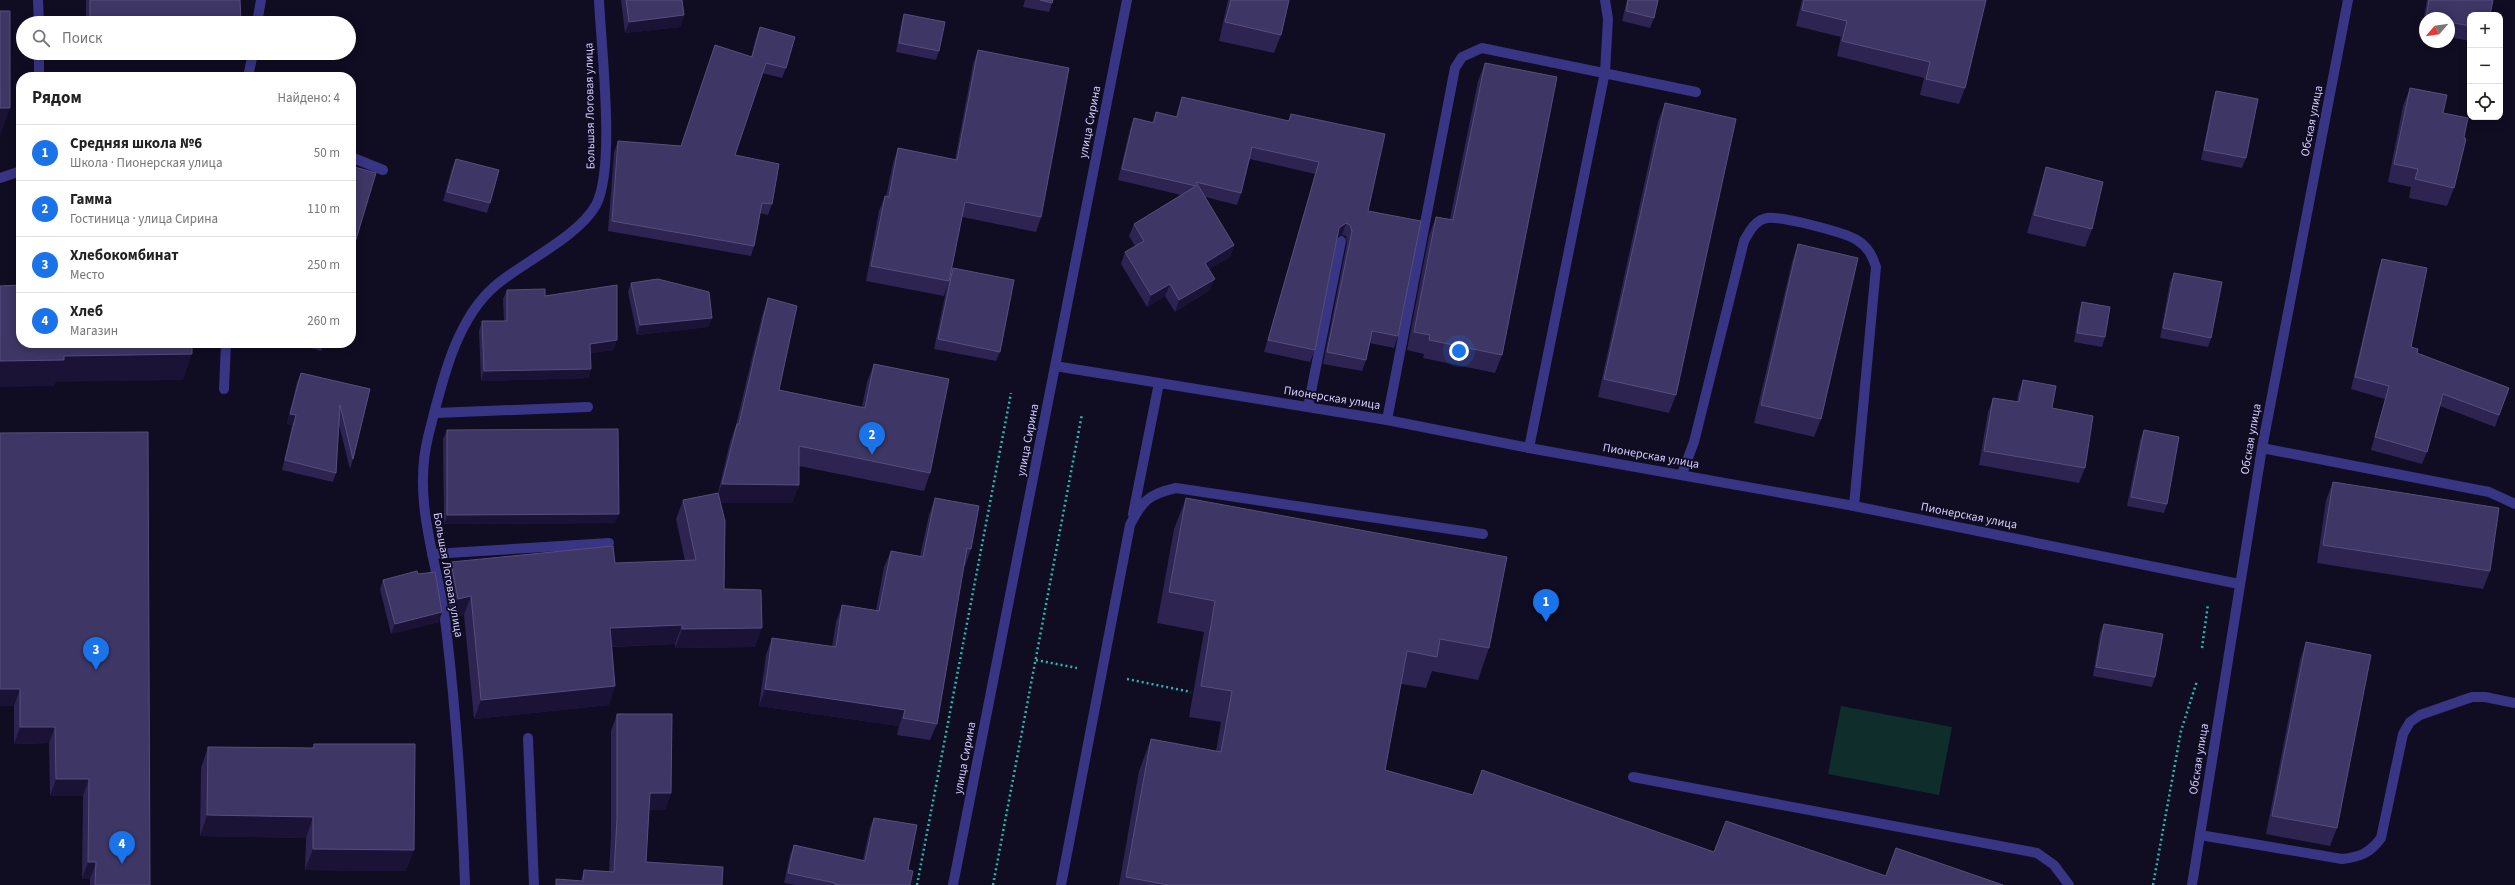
<!DOCTYPE html>
<html lang="ru">
<head>
<meta charset="utf-8">
<style>
	:root { --surface:#fff; --page:#f2f2f2; --text:#222; --muted:#767676; --line:#e0e0e0; --accent:#1a73e8 }
	body { margin:0; font-family:"Source Sans 3",sans-serif; background:var(--page); color:var(--text) }
	.controls { position:absolute; right:12px; top:12px; display:grid; overflow:hidden; border-radius:8px; box-shadow:0 2px 10px #0003 }
	.controls button { width:36px; height:36px; display:grid; place-items:center; padding:0; border:0; border-bottom:1px solid var(--line); background:var(--surface); color:var(--text); font:20px sans-serif }
	.compass { position:absolute; left:2419px; top:12px; width:36px; height:36px; border-radius:50%; background:var(--surface); box-shadow:0 2px 10px #0003; rotate:241deg }
	.you { position:absolute; left:1459px; top:351px; width:14px; height:14px; margin:-10px; border:3px solid #fff; border-radius:50%; background:#1a73e8; box-shadow:0 0 0 6px #1a73e833 }
	.badge { display:grid; place-items:center; width:26px; height:26px; border-radius:50%; background:var(--accent); color:#fff; font-size:13px; font-weight:700 }
	.pin { position:absolute; translate:-50% -33px; filter:drop-shadow(0 1px 2px #0008) }
	.pin::after { content:''; position:absolute; top:21px; width:14px; height:12px; background:inherit; clip-path:polygon(0 0,100% 0,50% 100%) }
	.list { margin:0; padding:0; list-style:none }
	h2 { display:flex; justify-content:space-between; align-items:center; height:52px; margin:0; padding:0 16px; font-size:17px }
	h2 small { font-size:13px; font-weight:400; color:var(--muted) }
	.list li { display:grid; grid-template-columns:26px 1fr auto; gap:12px; align-items:center; box-sizing:border-box; height:56px; padding:0 16px; border-top:1px solid var(--line) }
	.list b { display:block; font-size:15px; white-space:nowrap }
	.list p { margin:0; font-size:13px; white-space:nowrap; color:var(--muted) }
	.list em { font-size:13px; font-style:normal; color:var(--muted) }
	.icon { flex:none; width:22px; height:22px; fill:none; stroke:currentColor; stroke-width:2; stroke-linecap:round; stroke-linejoin:round }
	.map { position:relative; flex:none; width:2515px; height:885px; overflow:hidden }
	.search { position:absolute; background:var(--surface); box-shadow:0 2px 10px #0003; left:16px; top:16px; width:340px; height:44px; display:flex; align-items:center; gap:10px; box-sizing:border-box; padding:0 14px; border-radius:22px; color:var(--muted); font-size:15px }
	.panel { position:absolute; background:var(--surface); box-shadow:0 2px 10px #0003; left:16px; top:72px; width:340px; height:276px; border-radius:16px }
	.map>svg:first-child { display:block }
	.green { fill:#0f2d2b }
	.lines { fill:none; stroke-linecap:round; stroke-linejoin:round }
	.path { stroke:#28b9ae; stroke-width:2.5; stroke-dasharray:2 3; stroke-linecap:butt }
	.lane { stroke:#373584; stroke-width:10 }
	.street { stroke:#373584; stroke-width:10 }
	.wall { fill:#2d2451 }
	.shaded-wall { fill:#1a1336 }
	.building { fill:#3e3664; stroke:#564e7c }
	.labels { text-anchor:middle; dominant-baseline:central; stroke-width:3.5; stroke-linejoin:round; paint-order:stroke }
	.street-label { font-size:12px; fill:#d3ceff; stroke:#100c22 }
</style>
</head>
<body>
<div class="map">
<svg width="2515" height="885" viewBox="0 0 2515 885">
	<rect width="100%" height="100%" fill="#100c22"/>
	<path class="green" d="M 1841,706 L 1952,727 L 1939,795 L 1828,774 Z"/>
	<g class="lines">
		<path class="path" d="M 2202,648 L 2208,604
			M 1036,660 L 1077,668
			M 1127,679 L 1191,692
			M 917,885 L 1011,393
			M 993,885 L 1082,414
			M 2153,885 L 2181,731 L 2197,681"/>
		<path class="lane" d="M 38,0 L 39,23
			M 257,23 L 261,0
			M 39,53 L 39,77
			M 248,77 L 253,53
			M 351,157 L 383,170
			M 0,178 L 21,171
			M 224,389 L 226,343
			M 1308,407 L 1341,241
			M 435,413 L 588,407
			M 1387,420 L 1455,68 L 1462,57 L 1482,48 L 1696,92
			M 1529,448 L 1605,72 L 1608,19 L 1605,0
			M 2262,448 L 2489,492 L 2515,504
			M 1682,474 L 1694,442 L 1744,241 C 1749,232 1755,220 1767,218 C 1781,216 1844,232 1857,240 C 1868,247 1872,255 1876,267 L 1854,506
			M 1133,514 L 1159,383
			M 432,554 L 609,543
			M 528,738 L 534,885
			M 1633,777 L 2037,853 L 2054,865 L 2069,885
			M 2200,835 L 2342,859 C 2360,857 2370,853 2381,838 L 2403,734 L 2410,722 L 2420,715 L 2472,697 L 2485,697 L 2515,703
			M 1061,885 L 1130,525 C 1142,501 1149,494 1176,488 L 1483,534"/>
		<path class="street" d="M 1055,366 L 1387,420 L 1529,448 L 1854,506 L 2239,584
			M 465,885 C 462,799 456,712 446,627 C 438,562 412,503 428,437 C 441,387 454,321 495,286 C 523,262 578,237 596,205 C 616,167 601,47 599,0
			M 953,885 L 1127,0
			M 2192,885 L 2262,448 L 2348,0"/>
	</g>
	<path class="wall" d="M 86,0 L 240,0 L 241,23 L 86,23 Z
		M 621,0 L 682,0 L 684,15 L 680,27 L 625,33 Z
		M 1025,0 L 1053,0 L 1049,12 L 1023,7 Z
		M 1228,0 L 1289,0 L 1281,35 L 1274,53 L 1219,41 Z
		M 1627,0 L 1658,0 L 1654,18 L 1650,28 L 1622,21 Z
		M 1802,0 L 1986,0 L 1965,88 L 1959,104 L 1920,95 L 1924,78 L 1837,56 L 1841,37 L 1796,26 Z
		M 2427,0 L 2493,0 L 2470,15 L 2470,41 L 2449,37 L 2449,18 L 2425,18 L 2425,33 L 2421,32 Z
		M 904,14 L 939,51 L 936,60 L 896,52 L 901,24 Z
		M 760,27 L 786,68 L 782,78 L 762,73 L 735,155 L 772,204 L 768,215 L 760,213 L 754,246 L 751,256 L 608,231 L 614,152 L 618,141 L 681,146 L 715,45 L 751,57 L 756,38 Z
		M 978,50 L 1041,217 L 1036,232 L 962,217 L 951,273 L 953,268 L 1000,352 L 996,361 L 934,349 L 947,286 L 944,296 L 866,281 L 879,211 L 885,196 L 886,196 L 893,163 L 898,148 L 955,160 L 973,64 Z
		M 1485,63 L 1502,355 L 1495,373 L 1423,358 L 1424,354 L 1407,350 L 1429,235 L 1436,217 L 1450,219 L 1478,81 Z
		M 2410,88 L 2443,113 L 2454,188 L 2447,206 L 2409,198 L 2411,187 L 2388,182 L 2403,106 Z
		M 2216,91 L 2246,158 L 2242,168 L 2201,160 L 2213,100 Z
		M 1182,97 L 1288,121 L 1291,114 L 1368,211 L 1398,336 L 1394,348 L 1370,343 L 1366,360 L 1362,371 L 1323,364 L 1347,242 L 1346,236 L 1342,235 L 1337,238 L 1315,350 L 1310,362 L 1264,352 L 1315,174 L 1250,159 L 1241,193 L 1237,205 L 1205,197 L 1234,245 L 1230,257 L 1209,269 L 1210,290 L 1175,312 L 1165,296 L 1147,307 L 1121,264 L 1125,252 L 1135,246 L 1129,236 L 1134,224 L 1181,195 L 1118,180 L 1130,129 L 1134,118 L 1152,122 L 1156,112 L 1176,117 L 1178,109 Z
		M 1665,103 L 1676,395 L 1669,413 L 1598,397 L 1658,121 Z
		M 456,159 L 490,203 L 487,213 L 443,201 L 452,168 Z
		M 2046,167 L 2092,229 L 2085,247 L 2027,233 L 2040,186 Z
		M 1798,244 L 1821,419 L 1814,437 L 1754,423 L 1792,262 Z
		M 2382,259 L 2411,347 L 2417,353 L 2509,388 L 2495,427 L 2440,406 L 2427,452 L 2422,464 L 2371,450 L 2385,399 L 2351,389 L 2378,271 Z
		M 2174,273 L 2211,338 L 2208,347 L 2160,338 L 2170,282 Z
		M 631,283 L 712,318 L 708,327 L 637,335 L 628,292 Z
		M 507,290 L 545,296 L 614,350 L 591,353 L 591,369 L 588,378 L 481,381 L 479,331 L 482,321 L 504,321 L 503,299 Z
		M 768,298 L 779,390 L 862,407 L 867,382 L 874,364 L 930,473 L 924,491 L 799,466 L 799,485 L 792,503 L 721,503 L 724,589 L 755,647 L 675,648 L 675,644 L 612,647 L 615,686 L 609,705 L 474,719 L 464,615 L 451,618 L 444,580 L 451,562 L 615,563 L 685,561 L 676,519 L 683,500 L 718,493 L 730,442 L 736,425 L 762,316 Z
		M 2082,302 L 2105,337 L 2102,347 L 2074,342 L 2079,312 Z
		M 295,343 L 324,343 L 321,351 Z
		M 301,373 L 370,389 L 353,459 L 350,469 L 339,425 L 336,473 L 333,482 L 282,470 L 292,425 L 287,424 L 297,382 Z
		M 2023,380 L 2052,408 L 2085,468 L 2079,483 L 1979,465 L 1988,412 L 1993,398 L 2017,402 L 2018,394 Z
		M 447,430 L 615,523 L 444,524 L 443,439 Z
		M 2144,430 L 2167,504 L 2164,513 L 2127,506 L 2140,440 Z
		M 0,433 L 150,885 L 90,885 L 90,879 L 82,879 L 83,796 L 50,796 L 49,743 L 14,744 L 14,706 Z
		M 2333,482 L 2490,571 L 2483,589 L 2317,563 L 2326,500 Z
		M 935,498 L 971,549 L 965,566 L 964,566 L 937,724 L 930,740 L 897,735 L 899,726 L 759,706 L 766,655 L 772,638 L 832,647 L 836,622 L 842,605 L 876,610 L 884,567 L 891,551 L 920,556 L 929,515 Z
		M 1186,498 L 1489,648 L 1478,680 L 1432,671 L 1426,688 L 1401,684 L 1385,770 L 1473,795 L 1714,852 L 1885,876 L 1896,848 L 2003,885 L 1119,885 L 1139,771 L 1151,739 L 1216,751 L 1221,722 L 1189,717 L 1204,632 L 1157,623 L 1174,529 Z
		M 418,574 L 439,622 L 391,634 L 380,589 L 383,580 Z
		M 2104,624 L 2155,677 L 2152,687 L 2093,676 L 2100,633 Z
		M 2306,642 L 2337,828 L 2330,846 L 2266,834 L 2300,660 Z
		M 617,714 L 671,793 L 665,810 L 649,810 L 646,862 L 722,885 L 581,880 L 584,870 L 609,872 L 611,836 L 611,731 Z
		M 314,744 L 406,871 L 305,870 L 306,838 L 200,836 L 201,768 L 208,747 L 312,748 Z
		M 874,818 L 908,870 L 910,885 L 796,885 L 784,883 L 790,855 L 794,845 L 863,860 L 870,827 Z"/>
	<path class="shaded-wall" d="M 684,15 L 680,27 L 625,33 L 629,22 Z
		M 0,108 L 10,108 L 0,136 Z
		M 1346,223 L 1342,235 L 1335,240 L 1339,228 Z
		M 1234,245 L 1230,257 L 1201,274 L 1205,263 Z
		M 1215,279 L 1210,290 L 1175,312 L 1179,300 Z
		M 1170,284 L 1165,296 L 1147,307 L 1151,295 Z
		M 712,318 L 708,327 L 637,335 L 640,325 Z
		M 617,340 L 614,350 L 587,354 L 590,344 Z
		M 192,354 L 183,380 L 56,382 L 54,386 L 0,387 L 0,361 L 64,356 Z
		M 591,369 L 588,378 L 481,381 L 484,371 Z
		M 290,414 L 296,415 L 292,425 L 287,424 Z
		M 722,484 L 799,485 L 792,503 L 715,503 Z
		M 619,514 L 615,523 L 444,524 L 447,515 Z
		M 471,596 L 464,615 L 451,618 L 458,599 Z
		M 442,612 L 439,622 L 391,634 L 395,624 Z
		M 682,625 L 675,644 L 603,647 L 610,628 Z
		M 762,628 L 755,647 L 675,648 L 682,629 Z
		M 615,686 L 609,705 L 474,719 L 481,700 Z
		M 0,689 L 20,689 L 14,706 L 0,706 Z
		M 765,689 L 905,710 L 899,726 L 759,706 Z
		M 20,727 L 55,727 L 49,743 L 14,744 Z
		M 56,779 L 89,779 L 83,796 L 50,796 Z
		M 650,793 L 671,793 L 665,810 L 644,810 Z
		M 207,815 L 313,817 L 306,838 L 200,836 Z
		M 313,849 L 414,850 L 406,871 L 305,870 Z
		M 88,862 L 96,862 L 90,879 L 82,879 Z"/>
	<path class="building" d="M 90,0 L 240,0 L 241,23 L 90,23 Z
		M 626,0 L 682,0 L 684,15 L 629,22 Z
		M 1040,0 L 1053,0 L 1052,3 Z
		M 1231,0 L 1289,0 L 1281,35 L 1225,22 Z
		M 1628,0 L 1658,0 L 1654,18 L 1626,11 Z
		M 1804,0 L 1986,0 L 1965,88 L 1926,79 L 1930,62 L 1842,41 L 1847,21 L 1802,10 Z
		M 2429,0 L 2493,0 L 2490,15 L 2470,15 L 2470,26 L 2449,22 L 2449,18 L 2426,18 Z
		M 0,11 L 10,11 L 10,108 L 0,108 Z
		M 904,14 L 945,22 L 939,51 L 899,43 Z
		M 760,27 L 795,37 L 786,68 L 766,63 L 735,155 L 779,164 L 772,204 L 762,203 L 754,246 L 612,221 L 618,141 L 681,146 L 715,45 L 752,57 Z
		M 978,50 L 1069,68 L 1041,217 L 965,202 L 949,281 L 871,266 L 885,196 L 889,197 L 898,148 L 957,160 Z
		M 1485,63 L 1557,77 L 1502,355 L 1429,340 L 1430,335 L 1414,332 L 1436,217 L 1453,220 Z
		M 2410,88 L 2447,95 L 2443,113 L 2468,118 L 2464,137 L 2466,139 L 2454,188 L 2415,179 L 2418,169 L 2394,164 Z
		M 2216,91 L 2258,99 L 2246,158 L 2204,150 Z
		M 1182,97 L 1289,121 L 1291,114 L 1385,134 L 1368,211 L 1421,221 L 1398,336 L 1372,331 L 1366,360 L 1327,352 L 1352,231 L 1350,225 L 1346,223 L 1339,228 L 1315,350 L 1268,340 L 1319,162 L 1252,147 L 1241,193 L 1196,182 L 1234,245 L 1205,263 L 1215,279 L 1179,300 L 1170,284 L 1151,295 L 1125,252 L 1144,241 L 1134,224 L 1196,186 L 1122,169 L 1134,118 L 1154,123 L 1156,112 L 1177,117 Z
		M 1665,103 L 1736,119 L 1676,395 L 1604,379 Z
		M 456,159 L 499,170 L 490,203 L 447,192 Z
		M 351,166 L 376,173 L 351,256 Z
		M 2046,167 L 2103,182 L 2092,229 L 2034,215 Z
		M 1798,244 L 1858,258 L 1821,419 L 1761,405 Z
		M 2382,259 L 2427,268 L 2411,347 L 2418,349 L 2417,353 L 2509,388 L 2499,415 L 2443,394 L 2427,452 L 2375,437 L 2389,386 L 2355,377 Z
		M 953,268 L 1014,280 L 1000,352 L 938,339 Z
		M 2174,273 L 2222,282 L 2211,338 L 2163,328 Z
		M 658,279 L 709,292 L 712,318 L 640,325 L 631,283 Z
		M 21,285 L 21,343 L 192,343 L 192,354 L 64,356 L 64,360 L 0,361 L 0,286 Z
		M 617,285 L 617,340 L 590,344 L 591,369 L 484,371 L 482,321 L 507,321 L 507,290 L 545,289 L 545,296 Z
		M 768,298 L 797,306 L 779,390 L 865,408 L 874,364 L 949,379 L 930,473 L 799,446 L 799,485 L 722,484 L 737,424 L 739,424 Z
		M 2082,302 L 2110,307 L 2105,337 L 2077,333 Z
		M 301,373 L 370,389 L 353,459 L 340,405 L 336,473 L 285,460 L 296,415 L 290,414 Z
		M 2023,380 L 2056,386 L 2052,408 L 2093,416 L 2085,468 L 1984,451 L 1993,398 L 2019,402 Z
		M 618,429 L 619,514 L 447,515 L 447,430 Z
		M 2144,430 L 2179,437 L 2167,504 L 2131,497 Z
		M 148,432 L 150,885 L 95,885 L 96,862 L 88,862 L 89,779 L 56,779 L 55,727 L 20,727 L 20,689 L 0,689 L 0,433 Z
		M 2333,482 L 2499,508 L 2490,571 L 2323,545 Z
		M 718,493 L 725,521 L 724,589 L 761,590 L 762,628 L 682,629 L 682,625 L 610,628 L 615,686 L 481,700 L 471,596 L 458,599 L 451,562 L 613,546 L 615,563 L 696,560 L 683,500 Z
		M 935,498 L 979,506 L 971,549 L 967,548 L 937,724 L 903,718 L 905,710 L 765,689 L 772,638 L 836,647 L 842,605 L 879,611 L 891,551 L 923,557 Z
		M 1186,498 L 1507,557 L 1489,648 L 1440,639 L 1437,657 L 1407,651 L 1385,770 L 1473,795 L 1482,770 L 1714,852 L 1726,821 L 1886,876 L 1896,848 L 2003,885 L 1168,885 L 1126,877 L 1151,739 L 1221,752 L 1232,691 L 1201,686 L 1215,601 L 1169,592 Z
		M 417,571 L 418,574 L 435,572 L 442,612 L 395,624 L 383,580 Z
		M 2104,624 L 2163,634 L 2155,677 L 2096,667 Z
		M 2306,642 L 2371,655 L 2337,828 L 2272,816 Z
		M 617,714 L 672,714 L 671,793 L 650,793 L 646,862 L 723,867 L 722,885 L 556,885 L 556,879 L 583,881 L 584,870 L 614,872 L 617,819 Z
		M 314,744 L 415,744 L 414,850 L 313,849 L 313,817 L 207,815 L 208,747 L 314,748 Z
		M 874,818 L 917,825 L 908,870 L 913,871 L 910,885 L 835,885 L 835,883 L 788,873 L 794,845 L 865,861 Z"/>
	<g class="labels">
		<g class="street-label">
			<text transform="translate(590 106) rotate(-91)">Большая Логовая улица</text>
			<text transform="translate(2312 121) rotate(-79)">Обская улица</text>
			<text transform="translate(1090 122) rotate(-79)">улица Сирина</text>
			<text transform="translate(1332 398) rotate(9)">Пионерская улица</text>
			<text transform="translate(2251 439) rotate(-80)">Обская улица</text>
			<text transform="translate(1028 440) rotate(-79)">улица Сирина</text>
			<text transform="translate(1651 456) rotate(10)">Пионерская улица</text>
			<text transform="translate(1969 516) rotate(11)">Пионерская улица</text>
			<text transform="translate(448 575) rotate(80)">Большая Логовая улица</text>
			<text transform="translate(965 758) rotate(-79)">улица Сирина</text>
			<text transform="translate(2199 759) rotate(-81)">Обская улица</text>
		</g>
	</g>
</svg>
<div class="controls">
<button>+</button>
<button>−</button>
<button><svg class="icon" aria-label="locate" viewBox="0 0 24 24"><circle cx="12" cy="12" r="6"/><path d="M12 2v4M12 18v4M2 12h4M18 12h4"/></svg></button>
</div>
<svg class="compass" viewBox="-18 -18 36 36"><path d="M0-13l5 13h-10z" fill="#e53935"/><path d="M0 13l5-13h-10z" fill="#767676"/></svg>
<div class="you"></div>
<div class="pin badge" style="left:1546px;top:622px">1</div>
<div class="pin badge" style="left:872px;top:455px">2</div>
<div class="pin badge" style="left:96px;top:670px">3</div>
<div class="pin badge" style="left:122px;top:864px">4</div>
<div class="search"><svg class="icon" aria-label="search" viewBox="0 0 24 24"><circle cx="10" cy="10" r="6"/><path d="M15 15l6 6"/></svg>Поиск</div>
<section class="panel">
<h2>Рядом<small>Найдено: 4</small></h2>
<ul class="list">
<li><span class="badge">1</span><div><b>Средняя школа №6</b><p>Школа · Пионерская улица</p></div><em>50 m</em></li>
<li><span class="badge">2</span><div><b>Гамма</b><p>Гостиница · улица Сирина</p></div><em>110 m</em></li>
<li><span class="badge">3</span><div><b>Хлебокомбинат</b><p>Место</p></div><em>250 m</em></li>
<li><span class="badge">4</span><div><b>Хлеб</b><p>Магазин</p></div><em>260 m</em></li>
</ul>
</section>
</div>
</body>
</html>
